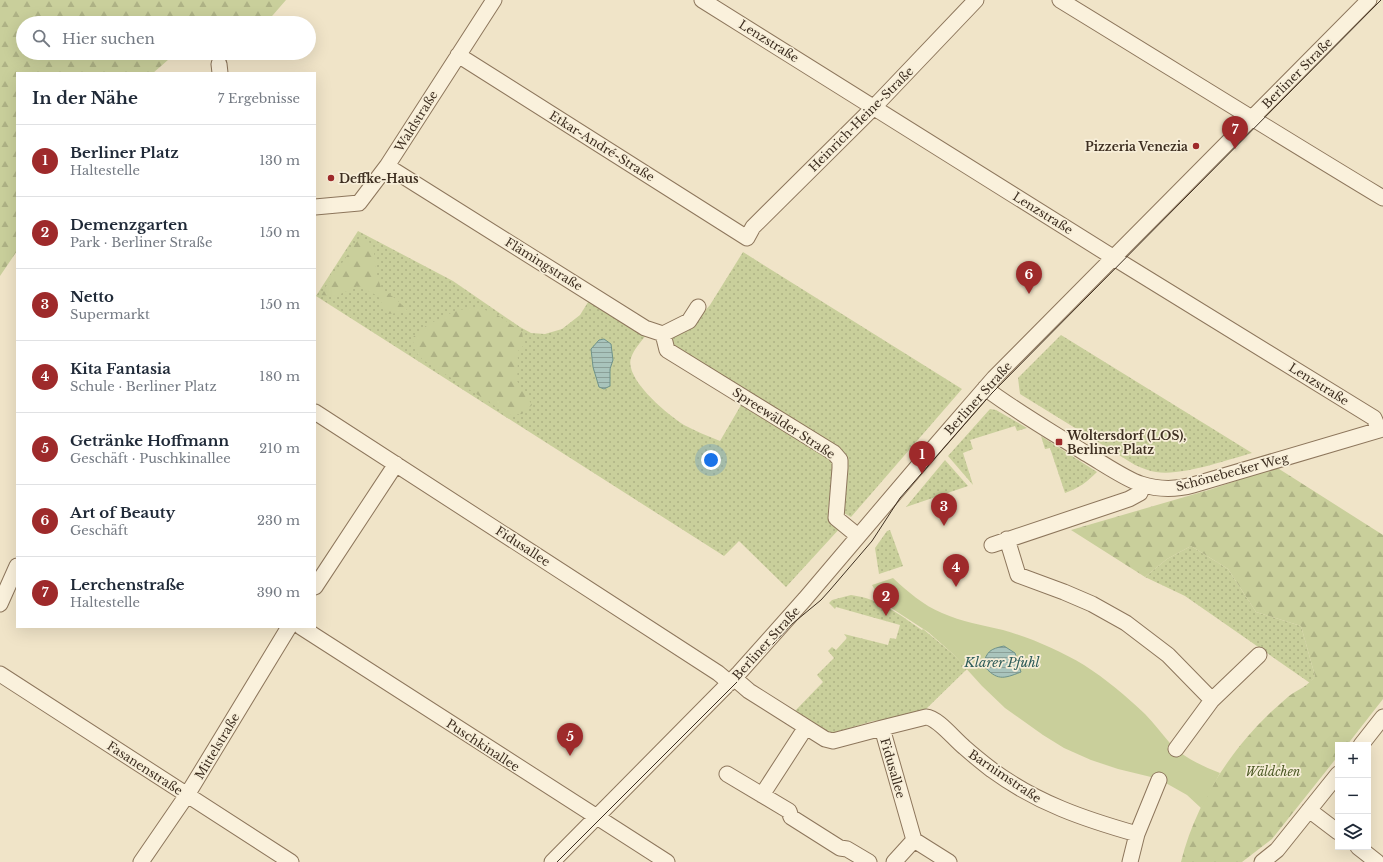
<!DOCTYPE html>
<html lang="de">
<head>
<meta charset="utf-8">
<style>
	:root { --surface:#fff; --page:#f2f2f3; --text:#1f2937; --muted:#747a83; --line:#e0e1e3; --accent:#9e2a2b }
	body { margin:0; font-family:"Libre Baskerville",serif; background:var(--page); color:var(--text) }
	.controls { position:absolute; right:12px; bottom:12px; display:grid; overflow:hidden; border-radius:0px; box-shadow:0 4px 16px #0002 }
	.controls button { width:36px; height:36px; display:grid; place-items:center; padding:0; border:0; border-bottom:1px solid var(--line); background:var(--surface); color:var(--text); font:20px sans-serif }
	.you { position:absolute; left:711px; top:460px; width:14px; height:14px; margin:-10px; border:3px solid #fff; border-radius:50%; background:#1a73e8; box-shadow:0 0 0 6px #1a73e833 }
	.badge { display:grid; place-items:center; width:26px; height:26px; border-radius:50%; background:var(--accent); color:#fff; font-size:13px; font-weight:700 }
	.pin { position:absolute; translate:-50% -33px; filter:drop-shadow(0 1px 2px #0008) }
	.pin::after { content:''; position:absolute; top:21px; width:14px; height:12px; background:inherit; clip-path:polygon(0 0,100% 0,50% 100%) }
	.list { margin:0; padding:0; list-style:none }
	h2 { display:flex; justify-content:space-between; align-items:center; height:52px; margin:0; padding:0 16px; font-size:17px }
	h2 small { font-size:13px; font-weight:400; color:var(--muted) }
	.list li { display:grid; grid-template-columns:26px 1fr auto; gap:12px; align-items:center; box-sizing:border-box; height:72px; padding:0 16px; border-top:1px solid var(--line) }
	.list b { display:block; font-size:15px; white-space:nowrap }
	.list p { margin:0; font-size:13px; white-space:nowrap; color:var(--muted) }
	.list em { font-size:13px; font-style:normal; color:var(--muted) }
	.icon { flex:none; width:22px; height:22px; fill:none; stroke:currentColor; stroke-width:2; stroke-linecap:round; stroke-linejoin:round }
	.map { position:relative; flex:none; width:1383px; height:862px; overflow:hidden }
	.search { position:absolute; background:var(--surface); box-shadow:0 4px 16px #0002; left:16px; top:16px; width:300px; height:44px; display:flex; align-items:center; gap:10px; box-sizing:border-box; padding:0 14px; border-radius:22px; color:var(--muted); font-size:15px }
	.panel { position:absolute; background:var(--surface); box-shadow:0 4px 16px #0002; left:16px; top:72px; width:300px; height:556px; border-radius:0px }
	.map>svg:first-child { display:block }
	.grass { fill:url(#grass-dots) }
	.forest { fill:url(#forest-firs) }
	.park { fill:#c9cf9b }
	.water { fill:url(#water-rules); stroke:#6f938a }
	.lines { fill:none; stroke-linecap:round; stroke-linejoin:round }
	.minor-casing { stroke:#8d765c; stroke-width:17 }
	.minor { stroke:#faf1dc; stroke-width:15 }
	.tram { stroke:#3d2e20; stroke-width:1 }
	.poi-dot { fill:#9e2a2b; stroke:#f7eed8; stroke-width:1.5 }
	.labels { text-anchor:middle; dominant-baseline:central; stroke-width:3.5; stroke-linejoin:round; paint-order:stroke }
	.street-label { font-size:12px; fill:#3d2e20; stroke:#f7eed8 }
	.poi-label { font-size:12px; font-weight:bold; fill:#3d2e20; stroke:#f7eed8; text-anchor:start }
	.park-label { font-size:12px; font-style:italic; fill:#4d5a26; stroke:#f7eed8 }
	.water-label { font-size:13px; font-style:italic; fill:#2f5d5a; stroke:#f7eed8 }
</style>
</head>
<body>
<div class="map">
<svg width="1383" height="862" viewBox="0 0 1383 862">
	<defs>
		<pattern id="grass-dots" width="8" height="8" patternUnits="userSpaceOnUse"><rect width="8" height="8" fill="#c9cf9b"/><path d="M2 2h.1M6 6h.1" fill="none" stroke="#aeb285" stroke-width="1.8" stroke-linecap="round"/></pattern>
		<pattern id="forest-firs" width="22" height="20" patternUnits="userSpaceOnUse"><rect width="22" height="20" fill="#c9cf9b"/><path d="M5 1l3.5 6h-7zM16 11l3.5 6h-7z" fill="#aeb285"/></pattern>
		<pattern id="water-rules" width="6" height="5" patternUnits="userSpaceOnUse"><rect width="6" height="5" fill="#a9c4bc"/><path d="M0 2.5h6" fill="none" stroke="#8ba098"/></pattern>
	</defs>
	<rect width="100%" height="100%" fill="#f0e4c8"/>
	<path class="grass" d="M 358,231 L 453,281 L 520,327 L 531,333 L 545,334 L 562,329 L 580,315 L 590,299 L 646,335 C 641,342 634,349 631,358 C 624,379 668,415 684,425 C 695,431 708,436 720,441 L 744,400 L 834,457 L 828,512 L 832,519 L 841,527 L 786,587 L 739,541 L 724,556 L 316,296 Z
		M 743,252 L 962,389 L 851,517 L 842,512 L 847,457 L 675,350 L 669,336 L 692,325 L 710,305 Z
		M 1061,335 L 1252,453 C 1226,460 1183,476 1156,472 C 1149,471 1142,468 1135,465 L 1020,394 L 1018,378 Z
		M 990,409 L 996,410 L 1027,428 L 1017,431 L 1015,426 L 970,440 L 973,449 L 963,453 L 973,485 L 948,456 Z
		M 1041,436 L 1097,472 C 1087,482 1079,488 1065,493 L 1050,448 L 1045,449 Z
		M 945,460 L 968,486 L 906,507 Z
		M 890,530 L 903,566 L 879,574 L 875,548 L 887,531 Z
		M 1191,546 L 1228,569 L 1256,612 L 1301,626 L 1315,676 L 1310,683 L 1185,596 L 1145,577 L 1167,559 Z
		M 851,595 C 881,599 898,614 922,630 L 923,629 L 953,654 L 967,669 L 926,709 L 892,719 L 873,721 L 833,733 L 830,733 L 795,711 L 823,682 L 817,675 L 834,658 L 828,651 L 832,647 L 836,650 L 847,638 L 844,634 L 888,645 L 890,638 L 896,639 L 900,625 L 836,607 L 835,609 L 829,603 L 832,600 Z"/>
	<path class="forest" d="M 0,0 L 286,0 L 266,23 L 23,23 L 23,53 L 176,53 L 153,73 L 17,73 L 17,251 L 0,276 Z
		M 360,237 L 370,243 L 374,252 L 376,272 L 381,288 L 397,300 L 409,312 L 387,314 L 378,296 L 358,286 L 336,296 L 320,295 Z
		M 480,308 L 496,314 L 522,332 L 524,345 L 517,352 L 518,359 L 517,381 L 532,405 L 522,414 L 509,415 L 423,360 L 416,352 L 412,338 L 427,325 L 457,310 Z
		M 1276,467 L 1383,535 L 1383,699 L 1347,745 L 1338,745 L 1338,756 L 1272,839 L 1242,862 L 1181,862 C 1195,805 1229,752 1271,712 C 1277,707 1283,701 1289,696 C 1299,689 1308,686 1315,676 L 1301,626 L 1256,612 L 1228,569 L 1191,546 L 1167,559 L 1145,577 L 1071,530 L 1212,489 Z"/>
	<path class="park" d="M 893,578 C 908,592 923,605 942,613 C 962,622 982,625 1003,630 C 1031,638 1059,650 1084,665 C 1106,679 1126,696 1145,714 C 1154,723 1161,733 1169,742 C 1182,757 1202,766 1220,773 L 1201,808 L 1187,795 L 1164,782 L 1151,777 L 1118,769 L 1091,760 L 1064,748 L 1043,735 L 1005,708 L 982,686 L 953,654 L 928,632 L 882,602 L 872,585 Z"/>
	<path class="water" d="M 604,339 L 611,344 L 613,360 L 610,369 L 610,386 L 604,389 L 599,387 L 593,367 L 591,349 L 599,340 Z
		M 1004,646 L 1015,653 L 1021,672 C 1003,679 997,681 983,665 C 987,651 990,649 1004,646 Z"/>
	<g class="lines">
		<g class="minor-casing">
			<path id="minor" d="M 702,0 L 1127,266 L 1374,418 L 1379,430
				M 1060,0 C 1168,66 1275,133 1383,198
				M 458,55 L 747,238 L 753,227 L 874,107 L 976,0
				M 219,64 L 220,73
				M 387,166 L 645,328 L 663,334 L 689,321 L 698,307
				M 315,207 L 359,203 L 387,166 L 494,0
				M 663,334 L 667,350 L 834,453 L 840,460 L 840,468 L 836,518 L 858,536
				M 985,388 C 1017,412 1052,432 1085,453 C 1101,462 1125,479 1141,484 C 1159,490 1175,490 1193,485 L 1383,429
				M 315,412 L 718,673 L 730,683
				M 1007,539 L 1018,575 L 1064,592 L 1092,604 L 1126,623 L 1168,655 L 1212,700
				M 992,545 L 1129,499 L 1140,493 L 1143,485
				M 315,587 L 396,464
				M 0,604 L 17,566
				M 301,627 L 667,862
				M 0,674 L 291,862
				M 734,678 L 749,691 L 825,739 L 833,741 L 882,728 L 914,840 L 949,862
				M 882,728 L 926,717 C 938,718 954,739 964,747 C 973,755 983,763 992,770 C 1037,803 1084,819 1137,834
				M 1361,745 L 1383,717
				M 1176,749 L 1212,700 L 1259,655
				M 727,774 L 789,811 L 791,817 L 840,848 L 847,849 L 869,862
				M 762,795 L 806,727
				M 1309,810 L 1338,832
				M 1358,847 L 1377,862
				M 141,862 L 187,795 L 289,627
				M 552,862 L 739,673 L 805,599 L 935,446 L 994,378 L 1369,0
				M 894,862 L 914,840
				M 1130,862 L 1137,834 L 1159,780
				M 1262,862 L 1277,850 L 1338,774"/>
		</g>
		<use href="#minor" class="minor"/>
		<path class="tram" d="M 557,862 L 737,682 L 792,624 L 821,600 L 830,590 L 872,541 L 900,498 L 992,393 L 1381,0"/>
	</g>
	<g class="poi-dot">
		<circle cx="1196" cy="146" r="4"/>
		<circle cx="331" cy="178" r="4"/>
		<rect x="1055" y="438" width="8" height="8" rx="2"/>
	</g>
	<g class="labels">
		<g class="street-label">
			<text transform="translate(769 41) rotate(32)">Lenzstraße</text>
			<text transform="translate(1297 73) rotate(-45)">Berliner Straße</text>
			<text transform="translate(861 119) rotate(-45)">Heinrich-Heine-Straße</text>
			<text transform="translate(416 121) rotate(-58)">Waldstraße</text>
			<text transform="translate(602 146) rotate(32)">Etkar-André-Straße</text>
			<text transform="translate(1043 213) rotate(32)">Lenzstraße</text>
			<text transform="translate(544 264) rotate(32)">Flämingstraße</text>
			<text transform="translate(1319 384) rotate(32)">Lenzstraße</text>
			<text transform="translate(978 398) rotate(-48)">Berliner Straße</text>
			<text transform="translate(784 423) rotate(33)">Spreewälder Straße</text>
			<text transform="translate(1232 472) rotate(-15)">Schönebecker Weg</text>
			<text transform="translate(523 546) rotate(33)">Fidusallee</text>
			<text transform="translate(766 643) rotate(-48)">Berliner Straße</text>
			<text transform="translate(483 745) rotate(33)">Puschkinallee</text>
			<text transform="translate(217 746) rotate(-59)">Mittelstraße</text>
			<text transform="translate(145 768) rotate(33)">Fasanenstraße</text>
			<text transform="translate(893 768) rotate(74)">Fidusallee</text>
			<text transform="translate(1005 776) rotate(34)">Barnimstraße</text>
		</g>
		<g class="poi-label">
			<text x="1188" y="146" text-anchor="end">Pizzeria Venezia</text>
			<text x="339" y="178">Deffke-Haus</text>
			<text x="1067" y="435">Woltersdorf (LOS),<tspan x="1067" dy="14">Berliner Platz</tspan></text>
		</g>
		<g class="park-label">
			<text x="1273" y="771">Wäldchen</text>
		</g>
		<g class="water-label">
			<text x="1002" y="662">Klarer Pfuhl</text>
		</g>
	</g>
</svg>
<div class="controls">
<button>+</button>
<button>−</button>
<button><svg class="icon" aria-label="layers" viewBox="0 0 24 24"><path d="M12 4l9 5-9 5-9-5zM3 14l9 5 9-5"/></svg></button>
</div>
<div class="you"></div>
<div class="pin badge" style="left:922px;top:474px">1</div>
<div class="pin badge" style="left:886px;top:616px">2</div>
<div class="pin badge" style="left:944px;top:526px">3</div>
<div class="pin badge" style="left:956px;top:587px">4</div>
<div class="pin badge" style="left:570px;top:756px">5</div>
<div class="pin badge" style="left:1029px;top:294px">6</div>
<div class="pin badge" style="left:1235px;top:149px">7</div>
<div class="search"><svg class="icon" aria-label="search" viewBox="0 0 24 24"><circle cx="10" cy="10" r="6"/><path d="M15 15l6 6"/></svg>Hier suchen</div>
<section class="panel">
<h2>In der Nähe<small>7 Ergebnisse</small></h2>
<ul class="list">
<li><span class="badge">1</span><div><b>Berliner Platz</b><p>Haltestelle</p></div><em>130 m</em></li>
<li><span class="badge">2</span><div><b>Demenzgarten</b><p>Park · Berliner Straße</p></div><em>150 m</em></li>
<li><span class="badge">3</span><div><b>Netto</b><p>Supermarkt</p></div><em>150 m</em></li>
<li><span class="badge">4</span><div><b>Kita Fantasia</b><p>Schule · Berliner Platz</p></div><em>180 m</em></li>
<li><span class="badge">5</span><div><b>Getränke Hoffmann</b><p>Geschäft · Puschkinallee</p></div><em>210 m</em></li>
<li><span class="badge">6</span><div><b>Art of Beauty</b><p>Geschäft</p></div><em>230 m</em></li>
<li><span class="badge">7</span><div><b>Lerchenstraße</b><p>Haltestelle</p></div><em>390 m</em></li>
</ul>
</section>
</div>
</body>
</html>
